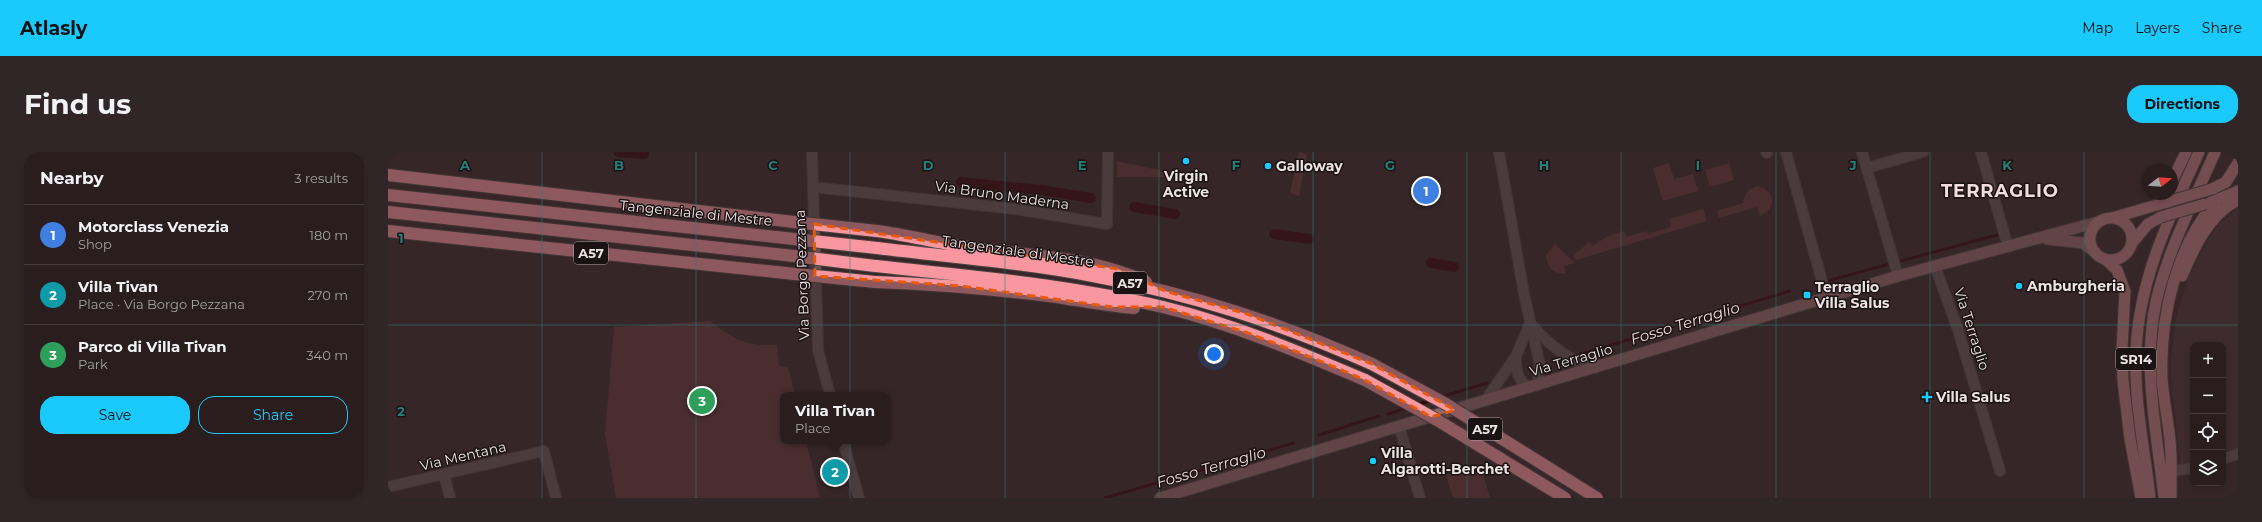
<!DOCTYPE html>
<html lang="en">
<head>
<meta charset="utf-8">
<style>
	:root { --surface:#291d1e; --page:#312627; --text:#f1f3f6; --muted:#a5a2a4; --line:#453b3c; --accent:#1bcafc }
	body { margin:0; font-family:Montserrat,sans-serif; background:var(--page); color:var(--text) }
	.controls { position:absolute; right:12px; bottom:12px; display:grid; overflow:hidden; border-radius:8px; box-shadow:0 2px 6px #0003 }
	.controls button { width:36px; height:36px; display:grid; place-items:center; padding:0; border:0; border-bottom:1px solid var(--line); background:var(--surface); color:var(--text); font:20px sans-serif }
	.compass { position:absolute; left:1754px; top:12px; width:36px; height:36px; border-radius:50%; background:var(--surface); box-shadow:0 2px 6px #0003; rotate:73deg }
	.you { position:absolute; left:826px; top:202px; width:14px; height:14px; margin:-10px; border:3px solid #fff; border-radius:50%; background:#1a73e8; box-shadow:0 0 0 6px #1a73e833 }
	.badge { display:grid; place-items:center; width:26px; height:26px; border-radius:50%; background:var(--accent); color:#fff; font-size:13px; font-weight:700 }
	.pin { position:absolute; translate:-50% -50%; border:2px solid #fff; box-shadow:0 1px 4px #0006 }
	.popup { position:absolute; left:392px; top:240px; width:110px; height:52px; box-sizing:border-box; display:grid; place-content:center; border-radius:8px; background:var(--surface); filter:drop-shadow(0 1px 3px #0005); font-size:13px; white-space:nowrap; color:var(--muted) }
	.popup b { font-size:15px; color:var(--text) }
	.popup::after { content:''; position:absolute; left:50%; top:100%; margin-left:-8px; border:8px solid transparent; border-top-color:var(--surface) }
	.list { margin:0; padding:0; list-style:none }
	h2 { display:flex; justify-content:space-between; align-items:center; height:52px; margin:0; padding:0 16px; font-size:17px }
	h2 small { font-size:13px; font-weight:400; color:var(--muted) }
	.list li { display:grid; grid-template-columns:26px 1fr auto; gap:12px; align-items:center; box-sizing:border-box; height:60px; padding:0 16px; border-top:1px solid var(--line) }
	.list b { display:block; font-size:15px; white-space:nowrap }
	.list p { margin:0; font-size:13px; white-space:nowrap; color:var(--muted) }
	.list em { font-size:13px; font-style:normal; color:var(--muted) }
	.actions { display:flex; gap:8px; padding:12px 16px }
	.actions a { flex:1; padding:9px 0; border:1px solid var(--accent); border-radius:16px; text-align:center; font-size:14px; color:var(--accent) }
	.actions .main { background:var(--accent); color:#111 }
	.icon { flex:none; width:22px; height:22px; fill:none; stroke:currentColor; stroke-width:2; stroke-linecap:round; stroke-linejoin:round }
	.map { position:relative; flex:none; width:1850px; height:346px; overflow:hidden; border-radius:16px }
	header { display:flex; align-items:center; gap:24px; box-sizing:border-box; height:56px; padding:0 20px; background:var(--accent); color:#111 }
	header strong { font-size:19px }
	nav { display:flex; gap:22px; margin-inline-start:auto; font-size:14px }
	.intro { display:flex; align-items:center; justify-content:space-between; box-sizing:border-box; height:96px; padding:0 24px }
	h1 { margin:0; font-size:28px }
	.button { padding:10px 18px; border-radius:16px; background:var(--accent); color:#111; font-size:14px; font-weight:700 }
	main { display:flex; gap:24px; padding:0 24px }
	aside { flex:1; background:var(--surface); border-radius:16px; box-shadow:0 2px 6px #0003 }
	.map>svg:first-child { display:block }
	.built { fill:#473133 }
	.green { fill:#5f3538 }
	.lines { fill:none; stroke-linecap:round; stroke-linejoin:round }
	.stream { stroke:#32010b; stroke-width:3 }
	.canal { stroke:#32010b; stroke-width:10 }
	.minor-casing { stroke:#504343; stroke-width:12 }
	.secondary-casing { stroke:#504343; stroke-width:13 }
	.primary-casing { stroke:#504343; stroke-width:13 }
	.motorway-casing { stroke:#504343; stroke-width:14 }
	.minor { stroke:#665455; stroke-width:10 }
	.secondary { stroke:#92686b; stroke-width:11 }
	.primary { stroke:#be7c81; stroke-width:11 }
	.motorway { stroke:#f8979f; stroke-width:12 }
	.primary-bridge-casing { stroke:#504343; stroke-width:13; stroke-linecap:butt }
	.motorway-bridge-casing { stroke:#504343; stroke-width:14; stroke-linecap:butt }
	.primary-bridge { stroke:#be7c81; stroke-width:11 }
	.motorway-bridge { stroke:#f8979f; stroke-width:12 }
	.marked { fill:none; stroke:#e8590c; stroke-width:3; stroke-dasharray:8 5; stroke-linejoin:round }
	.grid { fill:none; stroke:#25817a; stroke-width:1; stroke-opacity:0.55 }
	.poi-dot { fill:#1bcafc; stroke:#1a1213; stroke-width:1.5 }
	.labels { text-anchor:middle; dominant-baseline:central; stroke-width:3; stroke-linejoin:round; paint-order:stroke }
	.shield { fill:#1a1213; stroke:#aea4a5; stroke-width:1 }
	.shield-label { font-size:13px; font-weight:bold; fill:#eee3e3 }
	.poi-label { font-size:14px; font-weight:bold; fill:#eee3e3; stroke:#1a1213; text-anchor:start }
	.street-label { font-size:14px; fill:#eee3e3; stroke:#1a1213 }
	.water-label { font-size:15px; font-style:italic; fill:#f0d9da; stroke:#1a1213 }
	.district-label { font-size:18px; font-weight:bold; letter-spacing:1px; fill:#f3ddde; stroke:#1a1213 }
	.grid-label { font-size:13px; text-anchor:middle; font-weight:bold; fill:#25817a; stroke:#1a1213; stroke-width:3; stroke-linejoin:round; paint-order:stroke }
</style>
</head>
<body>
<header>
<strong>Atlasly</strong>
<nav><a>Map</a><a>Layers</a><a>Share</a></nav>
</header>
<div class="intro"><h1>Find us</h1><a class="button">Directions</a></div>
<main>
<aside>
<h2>Nearby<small>3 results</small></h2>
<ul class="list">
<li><span class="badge" style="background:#3f7fe0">1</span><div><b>Motorclass Venezia</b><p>Shop</p></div><em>180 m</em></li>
<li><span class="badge" style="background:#0f9aa8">2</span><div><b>Villa Tivan</b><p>Place · Via Borgo Pezzana</p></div><em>270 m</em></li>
<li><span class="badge" style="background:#2e9e5b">3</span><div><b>Parco di Villa Tivan</b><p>Park</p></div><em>340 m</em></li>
</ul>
<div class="actions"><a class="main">Save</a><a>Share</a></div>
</aside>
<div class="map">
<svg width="1850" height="346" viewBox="0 0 1850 346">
	<rect width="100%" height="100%" fill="#372728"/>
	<path class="built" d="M 1850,56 L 1850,299 L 1835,303 L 1835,193 L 1805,193 L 1805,311 L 1796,313 L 1792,310 L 1782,216 L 1788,166 L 1800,127 L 1823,83 L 1831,72 Z"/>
	<path class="green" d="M 911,0 L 919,2 L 911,44 L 902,41 Z
		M 729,9 L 802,25 L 729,25 Z
		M 1281,11 L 1286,27 L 1305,22 L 1310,39 L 1275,49 L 1265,16 Z
		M 1341,11 L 1346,28 L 1322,35 L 1317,18 Z
		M 1370,34 C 1388,39 1389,57 1372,64 L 1369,55 L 1331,66 L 1329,59 L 1355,51 C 1357,41 1360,37 1370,34 Z
		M 1315,57 L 1319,69 L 1188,108 L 1185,104 L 1201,90 L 1204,94 L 1222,83 L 1236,79 L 1238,85 L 1259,79 L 1260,82 L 1283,75 L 1281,67 Z
		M 1167,92 L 1187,111 L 1176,114 L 1178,121 C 1166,123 1159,116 1158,103 Z
		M 322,169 C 346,188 358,194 389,193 L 391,214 L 400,215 L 407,243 L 395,243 L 395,289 L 418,289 L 432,346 L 228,346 L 217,282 L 226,175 Z
		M 1092,313 L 1102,346 L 1065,346 L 1058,323 Z"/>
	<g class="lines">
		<path class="stream" d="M 1439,129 L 1609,83
			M 1193,202 L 1402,139
			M 1053,245 L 1099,231
			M 1028,253 L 1044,248
			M 1000,262 L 1019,256
			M 931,283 L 991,264
			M 717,346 L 906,291"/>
		<path class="canal" d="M 230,0 L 256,2
			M 573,30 L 653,38 L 703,46
			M 746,55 L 787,62
			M 886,82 L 922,87
			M 1043,111 L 1066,115"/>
		<g class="minor-casing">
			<path id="minor" d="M 424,0 L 430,198 L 442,243
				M 1111,0 L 1136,142 L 1152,213 L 1149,234
				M 1378,0 L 1379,1
				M 1398,0 L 1439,147
				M 1474,0 L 1510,124
				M 1593,0 L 1620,95
				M 1479,16 L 1535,0
				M 434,36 L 627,57 L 719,72 L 720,0
				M 1547,114 L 1570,178 L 1612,319
				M 1145,174 C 1162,194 1181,209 1207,216
				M 1128,204 C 1128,218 1129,228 1141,236
				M 1097,249 L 1128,204 L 1142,171
				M 1011,274 L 1032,346
				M 455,289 L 471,346
				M 1835,307 L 1850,302
				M 1783,319 L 1805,316
				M 56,322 L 62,346
				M 0,335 L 156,299 L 168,346"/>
		</g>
		<g class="secondary-casing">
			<path id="secondary" d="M 1659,87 L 1695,91 L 1707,100
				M 772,346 L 1510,124 L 1710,70"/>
		</g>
		<g class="primary-casing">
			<path id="primary" d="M 1784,29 L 1798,0
				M 1824,37 L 1838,30 L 1850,11
				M 1823,50 L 1850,39
				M1702 87a21 21 0 1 1 42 0a21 21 0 1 1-42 0Z
				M 1724,66 L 1779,50
				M 1744,91 L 1760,72 L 1773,65
				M 1717,107 L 1729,118 L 1737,139 L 1734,197 L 1735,229 L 1742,287 L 1753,346
				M 1794,124 C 1806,96 1821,62 1850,48
				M 1762,346 C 1757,298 1746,250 1748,201 C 1750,129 1782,64 1811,0
				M 1776,346 C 1769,281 1754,214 1768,150 C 1780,97 1806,49 1827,0
				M 1783,346 C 1783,327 1784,307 1782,288 C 1780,267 1775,246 1774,225 C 1772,164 1788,94 1829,48"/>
		</g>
		<g class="motorway-casing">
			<path id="motorway" d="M 0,23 L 406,70
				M 0,43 L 406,87
				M 0,60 L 406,104
				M 0,79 L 407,122
				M 489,79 C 520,83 549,91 579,95 C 638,104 704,104 758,130
				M 489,96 C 560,105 633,110 705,124 C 804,142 892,171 984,212
				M 487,114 C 584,124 680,133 775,155 C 845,172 911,200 977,228
				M 487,130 C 546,132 603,137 661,144 C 690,148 718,154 746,156"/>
		</g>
		<use href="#minor" class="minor"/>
		<use href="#secondary" class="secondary"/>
		<use href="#primary" class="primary"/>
		<use href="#motorway" class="motorway"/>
		<g class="primary-bridge-casing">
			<path id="primary-bridge" d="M 1779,50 L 1824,37
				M 1773,65 L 1817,52"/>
		</g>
		<g class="motorway-bridge-casing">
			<path id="motorway-bridge" d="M 406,70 L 489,79
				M 406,87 L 489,96
				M 406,104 L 487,114
				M 407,122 L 487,130
				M 984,212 L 1058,252 L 1209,346
				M 977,228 L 1049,268 L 1177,346"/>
		</g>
		<use href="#primary-bridge" class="primary-bridge"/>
		<use href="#motorway-bridge" class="motorway-bridge"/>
	</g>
	<path d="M0 0H1850V346H0ZM 426,72 L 730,117 L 777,139 L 859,162 L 984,212 L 1067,258 L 1043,265 L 977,228 L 925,206 L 857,180 L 775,155 L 724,155 L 573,134 L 427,124 Z" fill="#372728" fill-opacity=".55" fill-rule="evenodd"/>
	<path class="marked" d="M 426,72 L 730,117 L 777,139 L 859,162 L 984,212 L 1067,258 L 1043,265 L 977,228 L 925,206 L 857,180 L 775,155 L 724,155 L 573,134 L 427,124 Z"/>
	<path class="grid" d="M 154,0 L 154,346M 308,0 L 308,346M 462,0 L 462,346M 617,0 L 617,346M 771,0 L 771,346M 925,0 L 925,346M 1079,0 L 1079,346M 1233,0 L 1233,346M 1388,0 L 1388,346M 1542,0 L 1542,346M 1696,0 L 1696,346M 0,173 L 1850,173"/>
	<g class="poi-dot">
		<circle cx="798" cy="9" r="4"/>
		<circle cx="880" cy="14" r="4"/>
		<circle cx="1631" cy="134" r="4"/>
		<rect x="1415" y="139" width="8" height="8" rx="2"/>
		<path d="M1537 239h4v4h4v4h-4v4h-4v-4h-4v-4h4z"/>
		<circle cx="985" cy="309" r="4"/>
	</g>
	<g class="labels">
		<g class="shield">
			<rect x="186" y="90" width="34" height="22" rx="3"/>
			<rect x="725" y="120" width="34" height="22" rx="3"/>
			<rect x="1728" y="196" width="40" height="22" rx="3"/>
			<rect x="1080" y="266" width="34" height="22" rx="3"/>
		</g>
		<g class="shield-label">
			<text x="203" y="101">A57</text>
			<text x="742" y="131">A57</text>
			<text x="1748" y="207">SR14</text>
			<text x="1097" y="277">A57</text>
		</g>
		<g class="poi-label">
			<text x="888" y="14">Galloway</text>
			<text x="798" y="24" text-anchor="middle">Virgin<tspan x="798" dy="16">Active</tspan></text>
			<text x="1639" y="134">Amburgheria</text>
			<text x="1427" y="135">Terraglio<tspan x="1427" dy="16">Villa Salus</tspan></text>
			<text x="1548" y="245">Villa Salus</text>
			<text x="993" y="301">Villa<tspan x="993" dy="16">Algarotti-Berchet</tspan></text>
		</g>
		<g class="street-label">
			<text transform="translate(614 43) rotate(8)">Via Bruno Maderna</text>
			<text transform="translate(308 61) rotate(6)">Tangenziale di Mestre</text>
			<text transform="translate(630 99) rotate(8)">Tangenziale di Mestre</text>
			<text transform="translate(414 123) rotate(-92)">Via Borgo Pezzana</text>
			<text transform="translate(1584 177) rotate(72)">Via Terraglio</text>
			<text transform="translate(1183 208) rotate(-16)">Via Terraglio</text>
			<text transform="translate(75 304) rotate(-13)">Via Mentana</text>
		</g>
		<g class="water-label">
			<text transform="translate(1297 171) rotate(-17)">Fosso Terraglio</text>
			<text transform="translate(823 315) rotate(-16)">Fosso Terraglio</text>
		</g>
		<g class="district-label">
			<text x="1612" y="39">TERRAGLIO</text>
		</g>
	</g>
	<g class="grid-label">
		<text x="77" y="18">A</text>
		<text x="231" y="18">B</text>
		<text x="385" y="18">C</text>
		<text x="540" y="18">D</text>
		<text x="694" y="18">E</text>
		<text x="848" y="18">F</text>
		<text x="1002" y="18">G</text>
		<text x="1156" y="18">H</text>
		<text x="1310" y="18">I</text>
		<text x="1465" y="18">J</text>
		<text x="1619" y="18">K</text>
		<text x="13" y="91">1</text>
		<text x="13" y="264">2</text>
	</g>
</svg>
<div class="controls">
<button>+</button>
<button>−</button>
<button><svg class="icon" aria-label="locate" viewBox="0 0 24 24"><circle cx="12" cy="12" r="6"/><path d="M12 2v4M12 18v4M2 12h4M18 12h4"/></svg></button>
<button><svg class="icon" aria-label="layers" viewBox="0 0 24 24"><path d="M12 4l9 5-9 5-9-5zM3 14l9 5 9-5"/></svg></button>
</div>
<svg class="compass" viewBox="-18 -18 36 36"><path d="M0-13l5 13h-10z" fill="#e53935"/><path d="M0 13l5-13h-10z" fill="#a5a2a4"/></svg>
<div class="you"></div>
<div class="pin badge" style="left:1038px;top:39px;background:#3f7fe0">1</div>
<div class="pin badge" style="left:447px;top:320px;background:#0f9aa8">2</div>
<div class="popup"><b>Villa Tivan</b>Place</div>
<div class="pin badge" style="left:314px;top:249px;background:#2e9e5b">3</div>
</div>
</main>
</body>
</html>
